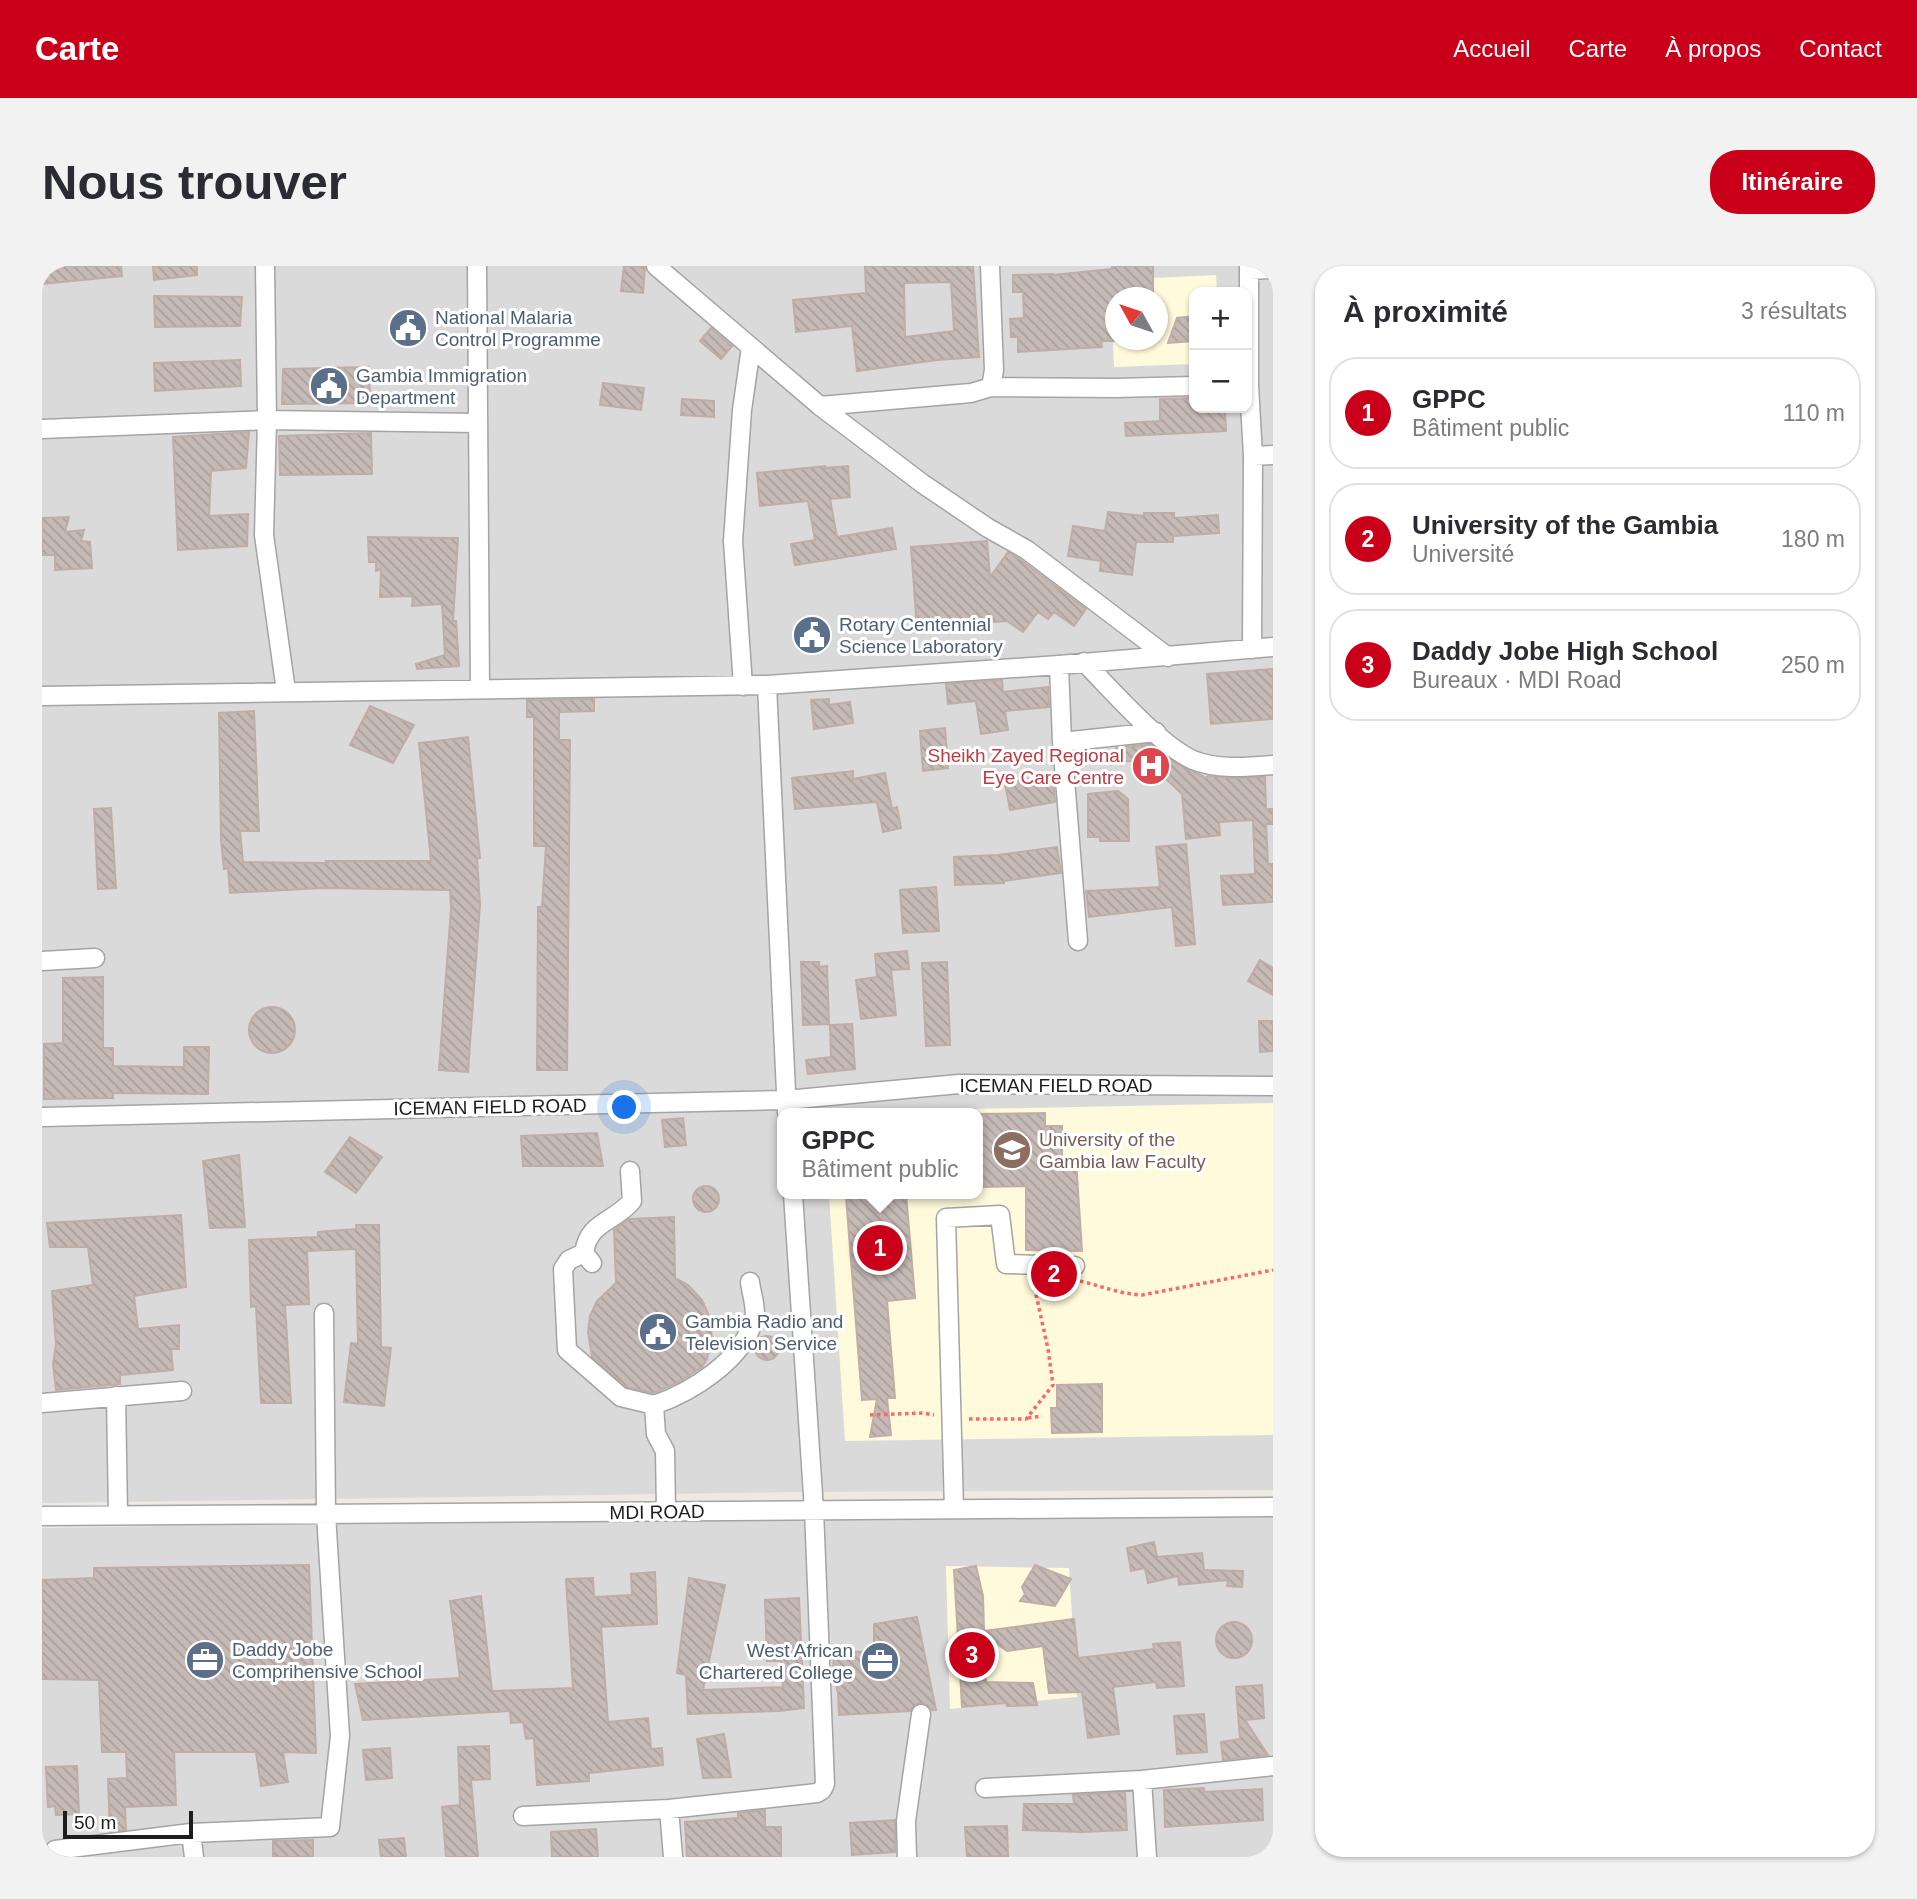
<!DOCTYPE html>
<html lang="fr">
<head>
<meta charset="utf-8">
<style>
	:root { --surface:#fff; --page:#f2f2f3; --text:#2b2b33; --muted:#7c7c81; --line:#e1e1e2; --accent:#ca001b }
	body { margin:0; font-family:Helvetica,sans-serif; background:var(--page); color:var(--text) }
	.controls { position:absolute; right:21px; top:21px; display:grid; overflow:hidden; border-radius:14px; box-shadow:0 2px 5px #0004 }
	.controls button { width:63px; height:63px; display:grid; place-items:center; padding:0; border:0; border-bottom:2px solid var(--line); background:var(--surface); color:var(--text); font:35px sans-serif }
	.compass { position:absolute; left:1063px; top:21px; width:63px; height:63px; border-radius:50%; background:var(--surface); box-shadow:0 2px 5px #0004; rotate:310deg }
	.scale { position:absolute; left:21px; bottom:18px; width:130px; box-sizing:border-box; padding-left:7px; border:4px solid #1d1d1d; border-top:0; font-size:19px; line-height:24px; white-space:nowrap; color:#1d1d1d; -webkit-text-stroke:5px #fff; paint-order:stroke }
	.you { position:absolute; left:583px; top:842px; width:24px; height:24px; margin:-18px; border:5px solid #fff; border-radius:50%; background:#1a73e8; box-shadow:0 0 0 10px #1a73e833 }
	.badge { display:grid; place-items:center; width:46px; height:46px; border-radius:50%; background:var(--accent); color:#fff; font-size:23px; font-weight:700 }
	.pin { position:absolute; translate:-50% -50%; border:4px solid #fff; box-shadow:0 2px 7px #0006 }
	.popup { position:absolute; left:735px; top:842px; width:206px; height:91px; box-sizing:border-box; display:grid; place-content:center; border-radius:14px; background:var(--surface); filter:drop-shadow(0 2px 5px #0005); font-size:23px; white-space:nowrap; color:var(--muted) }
	.popup b { font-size:26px; color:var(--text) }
	.popup::after { content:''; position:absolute; left:50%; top:100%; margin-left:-14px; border:14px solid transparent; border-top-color:var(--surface) }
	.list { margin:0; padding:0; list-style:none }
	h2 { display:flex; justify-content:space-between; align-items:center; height:91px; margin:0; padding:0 28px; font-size:30px }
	h2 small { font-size:23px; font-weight:400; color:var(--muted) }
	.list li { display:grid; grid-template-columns:46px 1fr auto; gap:21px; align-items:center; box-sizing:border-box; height:112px; margin:0 14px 14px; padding:0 14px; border:2px solid var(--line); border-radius:28px }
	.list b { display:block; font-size:26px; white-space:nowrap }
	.list p { margin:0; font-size:23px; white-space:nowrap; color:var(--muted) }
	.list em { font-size:23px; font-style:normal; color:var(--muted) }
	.map { position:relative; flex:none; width:1231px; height:1591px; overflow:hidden; border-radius:28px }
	header { display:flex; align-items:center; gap:42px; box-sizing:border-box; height:98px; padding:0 35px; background:var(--accent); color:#fff }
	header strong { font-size:33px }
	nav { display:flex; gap:38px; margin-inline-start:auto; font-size:24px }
	.intro { display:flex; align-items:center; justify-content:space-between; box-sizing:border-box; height:168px; padding:0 42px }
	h1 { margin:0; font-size:49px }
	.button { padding:18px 32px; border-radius:28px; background:var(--accent); color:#fff; font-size:24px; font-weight:700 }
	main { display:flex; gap:42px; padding:0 42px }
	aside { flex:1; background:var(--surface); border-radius:28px; box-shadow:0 2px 5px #0004 }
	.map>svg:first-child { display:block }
	.residential { fill:#dbdada; fill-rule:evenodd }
	.education { fill:#fffadb; fill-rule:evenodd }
	.building { fill:url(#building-back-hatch); stroke:#c0ada5; stroke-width:2; fill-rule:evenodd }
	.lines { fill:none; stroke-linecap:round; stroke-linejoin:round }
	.minor-casing { stroke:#a4a4a4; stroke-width:21 }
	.path { stroke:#fb676b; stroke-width:3.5; stroke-dasharray:3.5 3.5; stroke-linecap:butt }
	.minor { stroke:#fff; stroke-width:18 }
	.labels { text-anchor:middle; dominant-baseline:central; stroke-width:6; stroke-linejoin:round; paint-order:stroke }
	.service-label { font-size:19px; fill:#4e5e75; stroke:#fff; text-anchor:start }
	.health-label { font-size:19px; fill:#be3a42; stroke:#fff; text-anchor:end }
	.street-label { font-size:19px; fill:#1d1d1d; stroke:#fff }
	.education-label { font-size:19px; fill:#785e54; stroke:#fff; text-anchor:start }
</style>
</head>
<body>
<header>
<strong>Carte</strong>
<nav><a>Accueil</a><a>Carte</a><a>À propos</a><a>Contact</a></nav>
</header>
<div class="intro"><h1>Nous trouver</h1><a class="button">Itinéraire</a></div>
<main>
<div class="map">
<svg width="1231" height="1591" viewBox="0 0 1231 1591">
	<defs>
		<pattern id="building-back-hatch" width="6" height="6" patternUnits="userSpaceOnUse" patternTransform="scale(1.75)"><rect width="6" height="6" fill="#c6bab6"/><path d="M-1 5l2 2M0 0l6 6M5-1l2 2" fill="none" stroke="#aa9f9c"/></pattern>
	</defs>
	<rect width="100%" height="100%" fill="#eee9e3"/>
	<path class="residential" d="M 0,0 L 1231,0 L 1231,1224 L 755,1226 L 0,1237 ZM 1152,26 L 1205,26 L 1205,142 L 1152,142 ZM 1073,32 L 1115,32 L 1115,74 L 1073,74 ZM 740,847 L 936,847 L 936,928 L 740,928 Z
		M 1231,1244 L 1231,1591 L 0,1591 L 0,1262 Z"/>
	<path class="education" d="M 1174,9 L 1175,26 L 1152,26 L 1152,98 L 1072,101 L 1068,14 ZM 1073,32 L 1115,32 L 1115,74 L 1073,74 Z
		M 1231,837 L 1231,1169 L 803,1175 L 787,928 L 936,928 L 936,847 L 782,846 Z
		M 904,1300 L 1027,1302 L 1035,1431 L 908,1443 Z"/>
	<path class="building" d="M 0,0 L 79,0 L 80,10 L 0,18 Z
		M 111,0 L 155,0 L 155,9 L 112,14 Z
		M 582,0 L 603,0 L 601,27 L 579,25 Z
		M 823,0 L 931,0 L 937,91 L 895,94 L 815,105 L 810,60 L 754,66 L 751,34 L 824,27 ZM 909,16 L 912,65 L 863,71 L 862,17 Z
		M 1070,0 L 1111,0 L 1111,32 L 1074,32 L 1074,75 L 1059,75 L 1060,81 L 976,86 L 976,71 L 969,71 L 968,53 L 982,52 L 981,26 L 971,26 L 971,9 L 1011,8 L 1011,9 L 1070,3 Z
		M 112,30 L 200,31 L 198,60 L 113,61 Z
		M 1152,50 L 1152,75 L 1126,77 L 1135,52 Z
		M 669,62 L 690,80 L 679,93 L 658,75 Z
		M 198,94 L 199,120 L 113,125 L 112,97 Z
		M 326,101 L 329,137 L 240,138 L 241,103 Z
		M 561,117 L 602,122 L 599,144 L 558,139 Z
		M 1152,132 L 1152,142 L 1183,142 L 1184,165 L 1084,170 L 1083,157 L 1118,155 L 1118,133 Z
		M 640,133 L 672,135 L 672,151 L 639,149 Z
		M 207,166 L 204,202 L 169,205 L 167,250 L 206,248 L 205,280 L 136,284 L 131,171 Z
		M 329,167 L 330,208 L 238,209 L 237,170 Z
		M 783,200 L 783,202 L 806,200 L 808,231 L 788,233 L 795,271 L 850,262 L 854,283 L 753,299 L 749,278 L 773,274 L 766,235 L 718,240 L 715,207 Z
		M 1066,246 L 1102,250 L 1102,247 L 1132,247 L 1132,252 L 1176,249 L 1177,267 L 1131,270 L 1131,276 L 1094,276 L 1090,309 L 1058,305 L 1059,295 L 1026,290 L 1031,260 L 1063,265 Z
		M 27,251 L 23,266 L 42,264 L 39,275 L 48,276 L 50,302 L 13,304 L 13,289 L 0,289 L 0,252 Z
		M 326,271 L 416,272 L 411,355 L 414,355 L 417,400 L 375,403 L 374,398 L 403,389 L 400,338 L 370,340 L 371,330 L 338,331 L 339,303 L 334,305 L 334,296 L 327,296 Z
		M 945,275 L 948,311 L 966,286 L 979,294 L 1044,343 L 1032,360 L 1012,346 L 1006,353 L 996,346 L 981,366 L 965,355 L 875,362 L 869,281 Z
		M 1231,403 L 1231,453 L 1169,458 L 1165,408 Z
		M 960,414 L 961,426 L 1006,421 L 1007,441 L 963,445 L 966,464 L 939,468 L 934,435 L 906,438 L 904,418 Z
		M 552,433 L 552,445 L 517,446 L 517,474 L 528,474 L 525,804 L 495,804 L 496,641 L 500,641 L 504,580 L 492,580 L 492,451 L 485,451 L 485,434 Z
		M 787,433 L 787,439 L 808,436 L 811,457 L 772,463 L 769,434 Z
		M 328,440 L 372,459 L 351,497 L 308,479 Z
		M 212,445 L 217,565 L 198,565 L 201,596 L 285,597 L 284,595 L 389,595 L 377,477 L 426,471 L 438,592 L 435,592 L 438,638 L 426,806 L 397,804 L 409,642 L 408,624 L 280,622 L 188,627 L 186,602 L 182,603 L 179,574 L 177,447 Z
		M 903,462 L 906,502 L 881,505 L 878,465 Z
		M 1108,478 L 1132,496 L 1164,512 L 1166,510 L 1191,512 L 1223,511 L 1224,543 L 1231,543 L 1231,558 L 1224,558 L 1226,598 L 1231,598 L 1231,636 L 1181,639 L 1179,610 L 1213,608 L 1211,554 L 1177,556 L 1178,569 L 1144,573 L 1140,528 L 1104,494 L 1076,496 L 1074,482 Z
		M 811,505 L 811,513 L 843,507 L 850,543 L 855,541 L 859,562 L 841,566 L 835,536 L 753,543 L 750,512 Z
		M 1011,509 L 1013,536 L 968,544 L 963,517 Z
		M 1076,525 L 1086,533 L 1087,575 L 1058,575 L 1058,571 L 1046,571 L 1046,528 Z
		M 69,542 L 74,622 L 56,623 L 52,543 Z
		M 1144,578 L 1153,678 L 1134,680 L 1130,641 L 1047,651 L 1044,625 L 1118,621 L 1114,581 Z
		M 1015,581 L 1019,607 L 962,615 L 962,617 L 913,619 L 912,591 L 956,589 Z
		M 894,621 L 897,665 L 861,667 L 858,624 Z
		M 865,685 L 867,703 L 849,704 L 854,749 L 819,753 L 814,714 L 835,711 L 833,688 Z
		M 1218,694 L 1231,702 L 1231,729 L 1206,715 Z
		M 759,696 L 777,696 L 777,701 L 785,700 L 787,758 L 761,759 Z
		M 905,696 L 908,779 L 884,780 L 880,697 Z
		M 61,711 L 61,782 L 71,782 L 71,800 L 142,801 L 142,781 L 167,781 L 166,828 L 71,827 L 71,832 L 2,833 L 2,778 L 21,777 L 21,712 Z
		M207 764a23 23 0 1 1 46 0a23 23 0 1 1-46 0Z
		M 1217,755 L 1231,755 L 1231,785 L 1218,786 Z
		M 810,758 L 813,803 L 766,808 L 764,794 L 789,791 L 788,759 Z
		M 1003,847 L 1003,860 L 1020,860 L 1020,896 L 1034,894 L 1040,985 L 984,984 L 984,920 L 936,921 L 936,848 Z
		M 641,852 L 644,879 L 623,881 L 620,854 Z
		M 555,867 L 561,900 L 481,900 L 479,870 Z
		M 308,871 L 340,891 L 314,927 L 283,906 Z
		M 197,889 L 203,961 L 168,962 L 161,895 Z
		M651 933a13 13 0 1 1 26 0a13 13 0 1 1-26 0Z
		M 845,928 L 864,928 L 873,1032 L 845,1035 L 853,1132 L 845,1132 L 849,1169 L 828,1171 L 835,1133 L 820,1134 L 804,931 Z
		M 139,949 L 144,1021 L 92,1030 L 96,1063 L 137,1059 L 137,1083 L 129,1083 L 131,1104 L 78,1109 L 78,1118 L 14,1124 L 11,1098 L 14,1078 L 10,1025 L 51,1019 L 46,981 L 8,981 L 5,957 Z
		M 632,951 L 633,1012 L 646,1019 L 660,1034 L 668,1052 L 670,1073 L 665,1093 L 660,1101 L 637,1116 L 611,1127 L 584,1121 L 550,1091 L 546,1066 L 548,1050 L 555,1035 L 574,1017 L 572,964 L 587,953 Z
		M 314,959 L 337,959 L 339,1081 L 349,1082 L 342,1140 L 302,1136 L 309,1077 L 316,1078 L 314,983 L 265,985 L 267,1038 L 243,1039 L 249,1137 L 219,1137 L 214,1040 L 209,1041 L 207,974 L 276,971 L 276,966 L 314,963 Z
		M713 1082a12 12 0 1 1 24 0a12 12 0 1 1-24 0Z
		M 1060,1118 L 1060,1166 L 1010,1167 L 1009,1142 L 1015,1142 L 1015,1119 Z
		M 1112,1276 L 1115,1291 L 1160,1287 L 1162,1304 L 1201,1305 L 1200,1321 L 1185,1320 L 1186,1314 L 1137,1319 L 1136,1310 L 1106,1317 L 1103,1302 L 1089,1305 L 1085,1282 Z
		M 267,1299 L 274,1487 L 241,1486 L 246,1516 L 219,1520 L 214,1486 L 132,1486 L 134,1539 L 83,1541 L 84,1564 L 68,1566 L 66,1513 L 85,1512 L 84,1486 L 60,1486 L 57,1414 L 0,1413 L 0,1314 L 52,1312 L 52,1302 Z
		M 993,1299 L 1029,1313 L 1013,1340 L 978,1335 L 983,1328 L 980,1321 Z
		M 934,1300 L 941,1330 L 942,1365 L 1032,1353 L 1036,1392 L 1112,1383 L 1111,1378 L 1138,1376 L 1142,1420 L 1115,1422 L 1114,1416 L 1071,1421 L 1077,1468 L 1046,1472 L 1040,1426 L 1007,1427 L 1001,1380 L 965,1385 L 942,1369 L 944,1416 L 991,1417 L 995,1439 L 965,1440 L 964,1437 L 920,1441 L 912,1304 Z
		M 613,1306 L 615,1358 L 559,1361 L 566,1456 L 606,1452 L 609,1483 L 620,1482 L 621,1499 L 547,1507 L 547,1515 L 495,1519 L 492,1472 L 484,1473 L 481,1456 L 469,1457 L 468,1445 L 321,1454 L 313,1418 L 418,1412 L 408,1335 L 439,1330 L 450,1425 L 531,1422 L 524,1313 L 551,1312 L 552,1331 L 590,1329 L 589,1308 Z
		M 647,1312 L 683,1319 L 661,1424 L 741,1421 L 739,1395 L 725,1395 L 723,1334 L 757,1332 L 762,1442 L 737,1445 L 646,1448 L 644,1409 L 635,1407 Z
		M 875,1351 L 894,1444 L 890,1444 L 885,1439 L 880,1437 L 874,1438 L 868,1445 L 797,1449 L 796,1427 L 791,1404 L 792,1387 L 832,1385 L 832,1358 Z
		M1174 1374a18 18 0 1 1 36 0a18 18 0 1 1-36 0Z
		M 1220,1419 L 1222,1452 L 1203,1454 L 1226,1489 L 1181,1494 L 1179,1476 L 1198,1473 L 1194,1421 Z
		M 1162,1448 L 1165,1486 L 1135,1488 L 1132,1450 Z
		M 682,1468 L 689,1511 L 661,1512 L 655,1473 Z
		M 447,1480 L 448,1513 L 429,1514 L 436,1591 L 404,1591 L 400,1541 L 418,1539 L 416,1481 Z
		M 348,1482 L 350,1512 L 324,1514 L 321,1484 Z
		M 35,1500 L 37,1548 L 14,1549 L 13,1540 L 6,1541 L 4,1501 Z
		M 1162,1522 L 1162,1526 L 1220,1523 L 1221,1554 L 1123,1561 L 1122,1524 Z
		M 1083,1526 L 1085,1564 L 1040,1566 L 981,1564 L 982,1538 L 1032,1538 L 1031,1529 Z
		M 723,1544 L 723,1561 L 739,1561 L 739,1591 L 645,1591 L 643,1556 L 696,1552 L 696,1547 Z
		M 853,1554 L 853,1586 L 810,1589 L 808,1557 Z
		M 965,1560 L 966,1590 L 925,1591 L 923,1561 Z
		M 554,1563 L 556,1591 L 510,1591 L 509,1566 Z
		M 362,1572 L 364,1591 L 339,1591 L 337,1574 Z
		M 271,1574 L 271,1591 L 231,1591 L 231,1575 Z"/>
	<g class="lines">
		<g class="minor-casing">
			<path id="minor" d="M 223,0 L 225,154 L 222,269 L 244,425
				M 435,0 L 438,423
				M 614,0 L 778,140 L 881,218 L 946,262 L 985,284 L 1126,391
				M 1207,0 L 1207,119 L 1211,190 L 1210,383
				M 1207,4 L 1231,3
				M 949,121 L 1073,122 L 1152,120
				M 778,140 L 929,127 L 949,121 L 952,104 L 948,0
				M 0,163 L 225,154 L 435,157
				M 1211,190 L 1231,189
				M 1042,396 C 1069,423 1117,479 1151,494 C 1175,504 1206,501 1231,499
				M 1017,399 L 1020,476 L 1036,675
				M 725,419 L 745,847
				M 701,420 L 691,275 L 700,144 L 709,81
				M 0,430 L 725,419 L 1017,399 L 1231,381
				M 1020,476 L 1114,466
				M 0,695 L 53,692
				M 0,851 L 744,834 L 917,818 L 1231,820
				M 542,987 L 527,994 L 521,1003 L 525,1084 L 579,1131 L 612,1139
				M 550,997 L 542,987 C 547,955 571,957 590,935 L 588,905
				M 74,1130 L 76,1248
				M 0,1137 L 140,1125
				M 912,1243 L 904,952 L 958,949 L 964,998 L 1033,1000
				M 624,1245 L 623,1185 L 614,1168 L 612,1139 C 650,1126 701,1094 712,1053 C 715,1043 709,1026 708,1016
				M 0,1250 L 1231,1241
				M 1100,1514 L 1105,1591
				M 943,1522 L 1100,1514 L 1231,1500
				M 627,1543 L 631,1591
				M 481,1550 L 627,1543 L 775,1527 L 780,1524 L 783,1518 L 772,1244 L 751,928
				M 149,1567 L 152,1591
				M 13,1584 L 149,1567 L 288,1561 L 298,1470 L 284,1249 L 282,1047
				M 865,1591 L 864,1555 L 879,1448"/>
		</g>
		<path class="path" d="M 1038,1015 C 1059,1020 1078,1028 1100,1029 L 1231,1004
			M 828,1149 L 881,1147 L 892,1149
			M 986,1152 L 1000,1150
			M 927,1153 L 984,1153 L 1011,1119 L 1006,1083 L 991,1015"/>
		<use href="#minor" class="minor"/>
	</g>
	<defs>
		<g id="civic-disc" transform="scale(2.0125)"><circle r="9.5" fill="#5c6f8a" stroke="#fff"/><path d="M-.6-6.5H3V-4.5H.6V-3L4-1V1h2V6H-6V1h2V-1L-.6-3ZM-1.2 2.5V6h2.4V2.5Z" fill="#fff"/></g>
		<g id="hospital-disc" transform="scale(2.0125)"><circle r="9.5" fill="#e0444e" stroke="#fff"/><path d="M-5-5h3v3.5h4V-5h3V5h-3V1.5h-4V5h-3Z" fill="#fff"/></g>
		<g id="university-disc" transform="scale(2.0125)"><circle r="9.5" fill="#8d6e63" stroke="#fff"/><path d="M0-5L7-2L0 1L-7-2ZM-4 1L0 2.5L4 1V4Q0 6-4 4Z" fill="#fff"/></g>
		<g id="office-disc" transform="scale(2.0125)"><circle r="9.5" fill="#5c6f8a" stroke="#fff"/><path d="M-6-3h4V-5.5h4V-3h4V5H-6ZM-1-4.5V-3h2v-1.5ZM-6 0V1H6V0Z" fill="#fff"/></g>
	</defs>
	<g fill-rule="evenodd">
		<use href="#civic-disc" x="366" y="62"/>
		<use href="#civic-disc" x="287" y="120"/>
		<use href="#civic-disc" x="770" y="369"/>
		<use href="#hospital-disc" x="1109" y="500"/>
		<use href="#university-disc" x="970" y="884"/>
		<use href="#civic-disc" x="616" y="1066"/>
		<use href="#office-disc" x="163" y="1394"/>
		<use href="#office-disc" x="838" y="1395"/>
	</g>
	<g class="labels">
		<g class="service-label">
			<text x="393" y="51">National Malaria<tspan x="393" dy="22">Control Programme</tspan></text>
			<text x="314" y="109">Gambia Immigration<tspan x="314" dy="22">Department</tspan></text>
			<text x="797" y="358">Rotary Centennial<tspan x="797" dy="22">Science Laboratory</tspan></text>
			<text x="643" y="1055">Gambia Radio and<tspan x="643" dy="22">Television Service</tspan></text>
			<text x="190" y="1383">Daddy Jobe<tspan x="190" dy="22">Comprihensive School</tspan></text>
			<text x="811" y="1384" text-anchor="end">West African<tspan x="811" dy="22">Chartered College</tspan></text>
		</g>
		<g class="health-label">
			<text x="1082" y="489">Sheikh Zayed Regional<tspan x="1082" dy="22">Eye Care Centre</tspan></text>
		</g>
		<g class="street-label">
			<text x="1014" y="819">ICEMAN FIELD ROAD</text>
			<text transform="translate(448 841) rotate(-1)">ICEMAN FIELD ROAD</text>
			<text transform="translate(615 1246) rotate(-1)">MDI ROAD</text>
		</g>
		<g class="education-label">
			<text x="997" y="873">University of the<tspan x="997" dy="22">Gambia law Faculty</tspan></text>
		</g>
	</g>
</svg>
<div class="controls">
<button>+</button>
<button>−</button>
</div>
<svg class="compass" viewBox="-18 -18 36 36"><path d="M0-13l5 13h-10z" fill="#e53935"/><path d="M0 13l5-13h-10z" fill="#7c7c81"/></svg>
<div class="scale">50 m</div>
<div class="you"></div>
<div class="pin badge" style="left:838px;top:982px">1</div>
<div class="popup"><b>GPPC</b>Bâtiment public</div>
<div class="pin badge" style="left:1012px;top:1008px">2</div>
<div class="pin badge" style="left:930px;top:1389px">3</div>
</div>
<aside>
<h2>À proximité<small>3 résultats</small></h2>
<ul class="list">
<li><span class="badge">1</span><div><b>GPPC</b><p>Bâtiment public</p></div><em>110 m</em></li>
<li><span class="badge">2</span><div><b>University of the Gambia</b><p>Université</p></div><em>180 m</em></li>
<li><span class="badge">3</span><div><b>Daddy Jobe High School</b><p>Bureaux · MDI Road</p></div><em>250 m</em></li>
</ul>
</aside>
</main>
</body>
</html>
